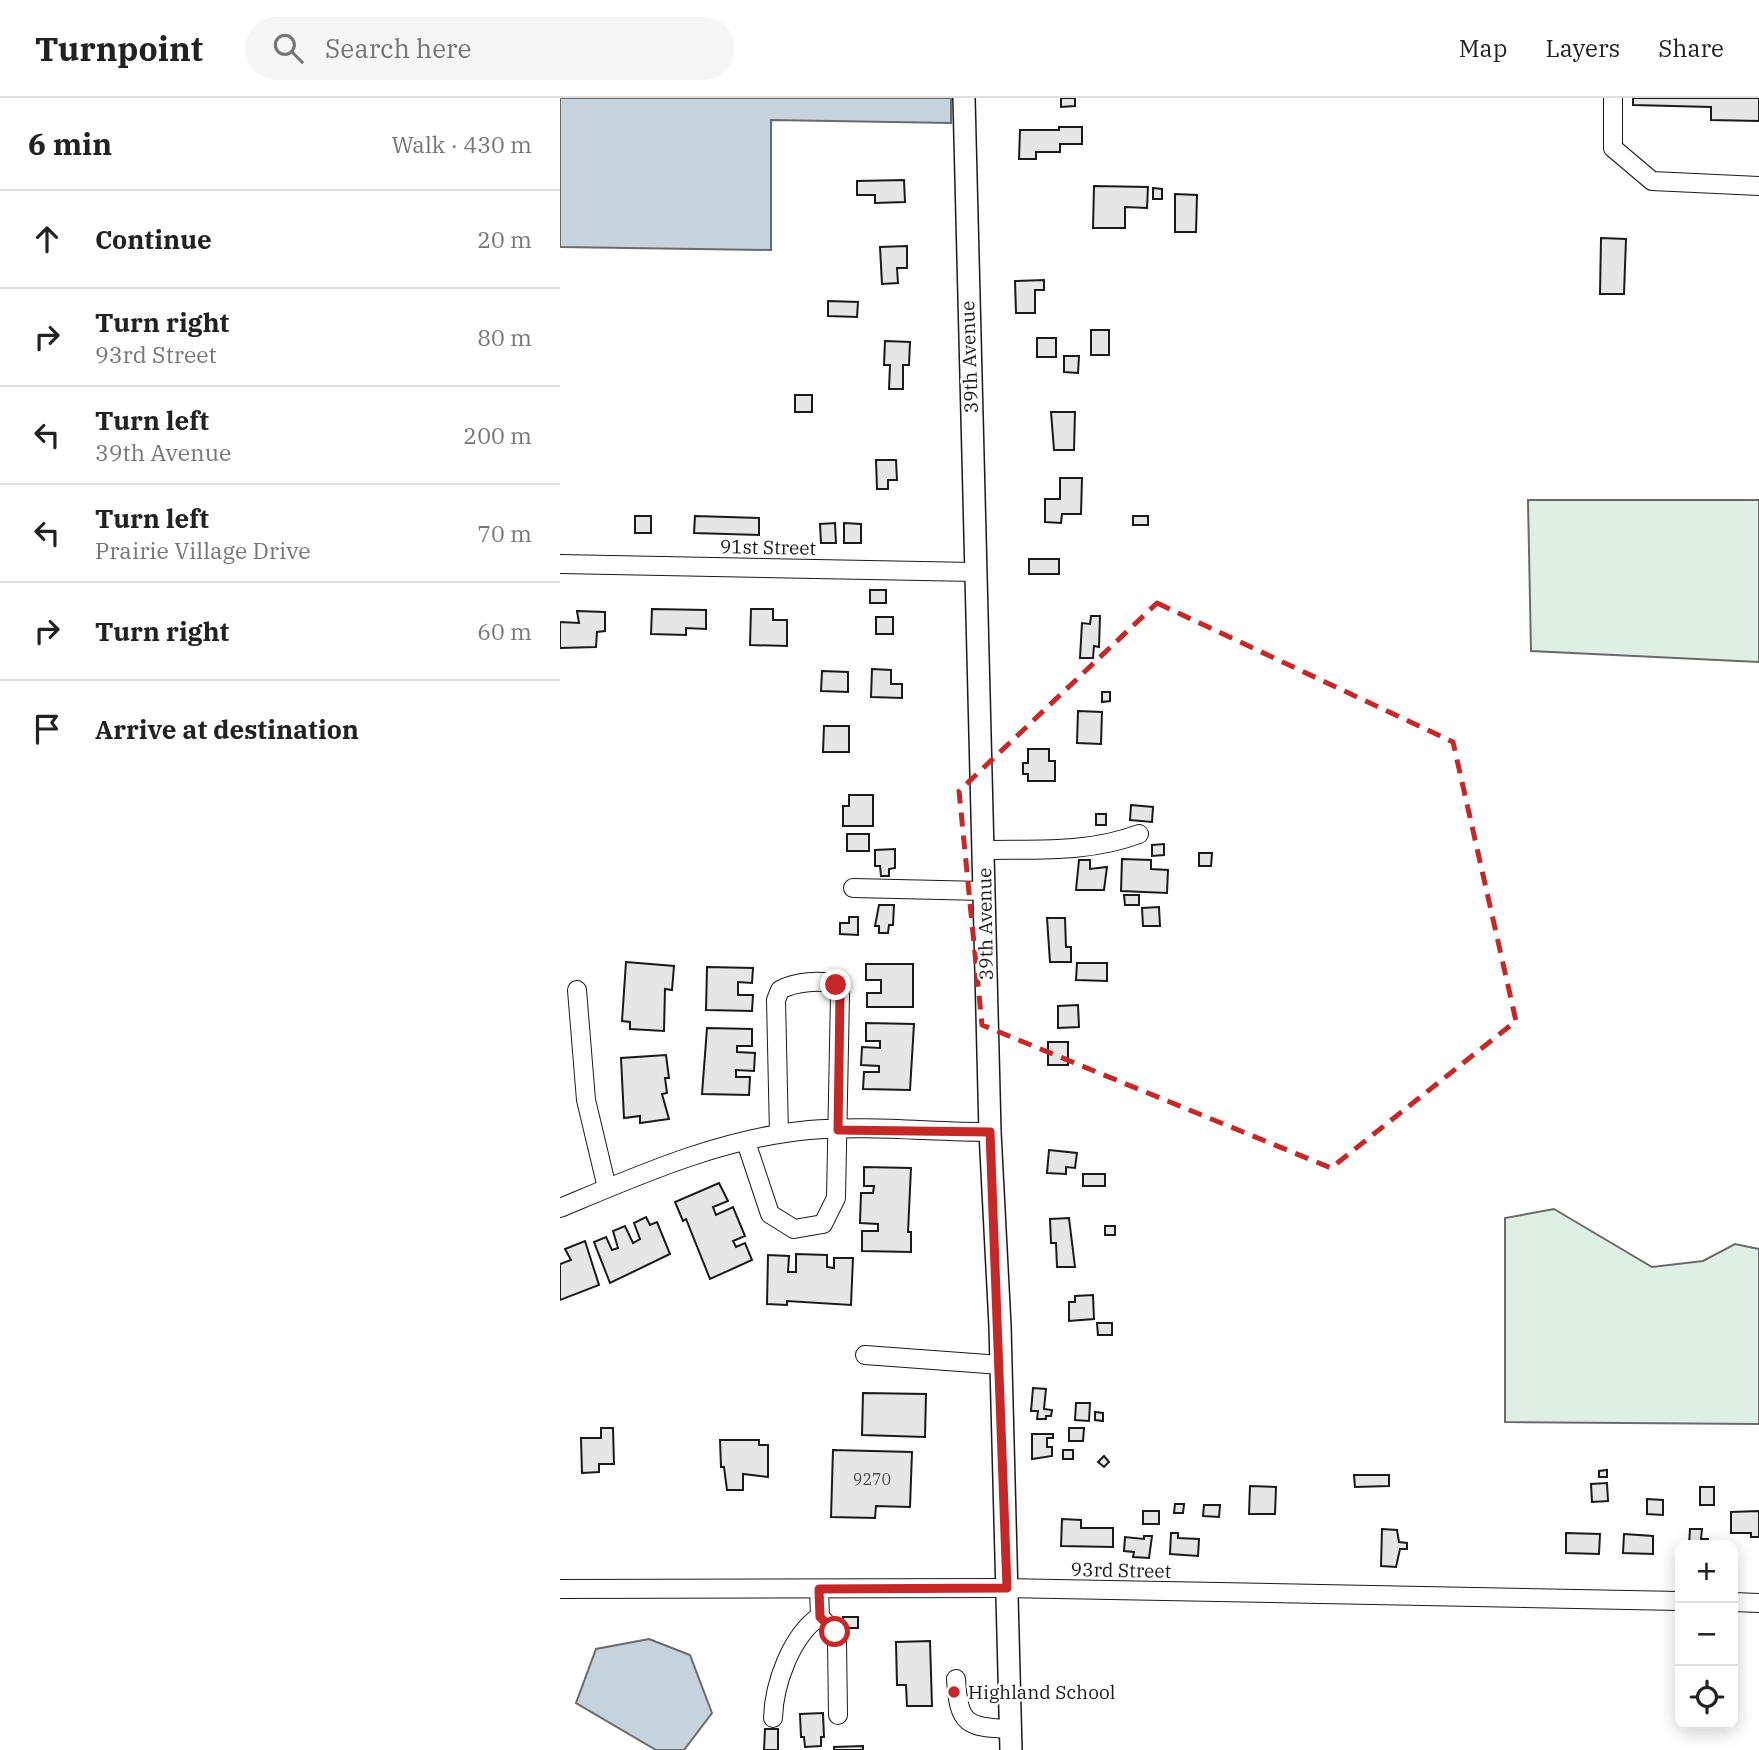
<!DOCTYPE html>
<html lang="en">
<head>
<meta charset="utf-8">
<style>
	:root { --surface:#fff; --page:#f6f6f6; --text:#222; --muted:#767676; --line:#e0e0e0 }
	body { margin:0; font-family:"IBM Plex Serif",serif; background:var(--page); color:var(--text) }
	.controls { position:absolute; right:21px; bottom:21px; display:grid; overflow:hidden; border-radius:14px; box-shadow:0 4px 18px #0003 }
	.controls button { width:63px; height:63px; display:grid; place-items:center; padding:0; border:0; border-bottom:2px solid var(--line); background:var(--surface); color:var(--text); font:35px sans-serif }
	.stop { position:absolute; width:21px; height:21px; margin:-16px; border:5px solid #c62828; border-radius:50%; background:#fff }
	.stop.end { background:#c62828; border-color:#fff; box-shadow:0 2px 7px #0008 }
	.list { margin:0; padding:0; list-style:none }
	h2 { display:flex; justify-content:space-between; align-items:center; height:91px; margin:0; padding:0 28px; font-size:30px }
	h2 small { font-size:23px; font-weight:400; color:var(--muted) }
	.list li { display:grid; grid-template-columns:46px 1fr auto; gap:21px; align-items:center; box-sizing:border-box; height:98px; padding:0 28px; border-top:2px solid var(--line) }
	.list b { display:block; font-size:26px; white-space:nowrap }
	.list p { margin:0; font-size:23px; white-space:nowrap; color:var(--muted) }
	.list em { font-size:23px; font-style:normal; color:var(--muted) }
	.icon { flex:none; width:38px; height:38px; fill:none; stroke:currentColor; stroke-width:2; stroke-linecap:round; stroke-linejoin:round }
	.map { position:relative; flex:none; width:1199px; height:1652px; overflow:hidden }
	header { display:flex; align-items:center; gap:42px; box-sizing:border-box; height:98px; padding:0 35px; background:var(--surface); border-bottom:2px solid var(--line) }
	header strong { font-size:33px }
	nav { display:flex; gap:38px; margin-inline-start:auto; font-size:24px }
	.search { width:490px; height:63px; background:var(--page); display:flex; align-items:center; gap:18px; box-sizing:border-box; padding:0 24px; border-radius:38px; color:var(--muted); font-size:26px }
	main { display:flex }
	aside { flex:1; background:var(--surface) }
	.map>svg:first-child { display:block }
	.green { fill:#e0efe3; stroke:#6a6a6a; stroke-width:2 }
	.water { fill:#c6d2dc; stroke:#6a6a6a; stroke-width:2 }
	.building { fill:#e6e6e6; stroke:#1a1a1a; stroke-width:2 }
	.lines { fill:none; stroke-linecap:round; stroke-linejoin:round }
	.minor-casing { stroke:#1a1a1a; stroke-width:20 }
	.major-casing { stroke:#1a1a1a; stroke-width:24 }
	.minor { stroke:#fff; stroke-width:18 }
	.major { stroke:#fff; stroke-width:21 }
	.route { stroke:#c62828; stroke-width:9 }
	.marked { fill:none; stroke:#c62828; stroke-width:5; stroke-dasharray:14 9; stroke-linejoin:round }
	.poi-dot { fill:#c62828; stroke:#fff; stroke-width:2.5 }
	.labels { text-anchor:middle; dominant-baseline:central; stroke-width:5; stroke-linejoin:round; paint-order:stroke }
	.number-label { font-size:16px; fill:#4d4d4d }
	.street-label { font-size:19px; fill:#1a1a1a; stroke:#fff }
	.poi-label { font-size:19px; fill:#1a1a1a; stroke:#fff; text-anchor:start }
</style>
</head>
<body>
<header>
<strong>Turnpoint</strong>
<div class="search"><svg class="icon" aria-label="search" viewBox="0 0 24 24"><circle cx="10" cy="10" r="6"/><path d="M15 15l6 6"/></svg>Search here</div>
<nav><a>Map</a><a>Layers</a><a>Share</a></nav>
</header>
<main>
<aside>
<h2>6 min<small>Walk · 430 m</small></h2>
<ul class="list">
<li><svg class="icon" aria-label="ahead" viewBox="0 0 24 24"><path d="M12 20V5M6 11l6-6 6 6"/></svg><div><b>Continue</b></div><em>20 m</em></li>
<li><svg class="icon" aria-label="right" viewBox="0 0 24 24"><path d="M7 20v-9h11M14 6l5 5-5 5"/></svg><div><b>Turn right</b><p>93rd Street</p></div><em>80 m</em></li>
<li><svg class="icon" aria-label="left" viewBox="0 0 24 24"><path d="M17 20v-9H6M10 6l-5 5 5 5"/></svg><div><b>Turn left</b><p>39th Avenue</p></div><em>200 m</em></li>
<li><svg class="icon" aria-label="left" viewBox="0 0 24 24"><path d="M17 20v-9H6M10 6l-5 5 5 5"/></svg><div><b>Turn left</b><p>Prairie Village Drive</p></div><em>70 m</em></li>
<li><svg class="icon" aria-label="right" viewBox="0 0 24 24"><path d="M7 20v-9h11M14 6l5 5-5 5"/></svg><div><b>Turn right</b></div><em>60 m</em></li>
<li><svg class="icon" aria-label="arrive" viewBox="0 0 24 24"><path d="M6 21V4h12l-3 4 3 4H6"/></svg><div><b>Arrive at destination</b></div></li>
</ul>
</aside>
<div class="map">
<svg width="1199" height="1652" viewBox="0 0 1199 1652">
	<rect width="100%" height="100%" fill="#fff"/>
	<path class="green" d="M 968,402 L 1199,402 L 1199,564 L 971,553 Z
		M 994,1111 L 1092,1169 L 1143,1163 L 1175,1146 L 1199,1151 L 1199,1326 L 945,1324 L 945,1120 Z"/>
	<path class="water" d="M 0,0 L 391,0 L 391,25 L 211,22 L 211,152 L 0,149 Z
		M 89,1541 L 130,1557 L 152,1615 L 124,1652 L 96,1652 L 16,1605 L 36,1551 Z"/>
	<path class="building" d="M 501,0 L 515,0 L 515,8 L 501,9 Z
		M 1073,0 L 1199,0 L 1199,23 L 1151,22 L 1151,9 L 1073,7 Z
		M 499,29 L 522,29 L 522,46 L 500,46 L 500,54 L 476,54 L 476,61 L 459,61 L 460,32 L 499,32 Z
		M 344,82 L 345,104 L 315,105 L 315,97 L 297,97 L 297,83 Z
		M 534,88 L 588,89 L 587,110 L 565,109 L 565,130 L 533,130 Z
		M 593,90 L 602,91 L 602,101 L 593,101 Z
		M 615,96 L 637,97 L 636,134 L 615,134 Z
		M 1041,140 L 1066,141 L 1064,196 L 1040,196 Z
		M 347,148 L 347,170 L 337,170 L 338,185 L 322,186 L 320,149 Z
		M 484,182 L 484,192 L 475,192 L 475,215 L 456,215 L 455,183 Z
		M 268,203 L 298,204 L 297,219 L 268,218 Z
		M 531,232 L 549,232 L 549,257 L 531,257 Z
		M 477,240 L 496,240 L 496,259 L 477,259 Z
		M 325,243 L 350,244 L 349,267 L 343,267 L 343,291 L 329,291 L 330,267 L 324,267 Z
		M 504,258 L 519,258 L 518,275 L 504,274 Z
		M 235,297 L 252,297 L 252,314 L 235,314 Z
		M 491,314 L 515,314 L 514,352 L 494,352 Z
		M 316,362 L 336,362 L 337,382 L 328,382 L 328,391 L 317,391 Z
		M 500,380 L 522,380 L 521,416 L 502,416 L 501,425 L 485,424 L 485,401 L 500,401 Z
		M 75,418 L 91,418 L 91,435 L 75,435 Z
		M 135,418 L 199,420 L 199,437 L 134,435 Z
		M 573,418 L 588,418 L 588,427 L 573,427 Z
		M 275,425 L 276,445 L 261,445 L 260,426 Z
		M 284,425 L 301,426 L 301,445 L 284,445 Z
		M 469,461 L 499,461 L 499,476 L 469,476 Z
		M 310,492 L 326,492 L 326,505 L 310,505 Z
		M 92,511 L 146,512 L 146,531 L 126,530 L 126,537 L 91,536 Z
		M 191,511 L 213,511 L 213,522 L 227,522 L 227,548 L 190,547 Z
		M 17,513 L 45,514 L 45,533 L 37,534 L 36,549 L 0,550 L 0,524 L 19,525 Z
		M 531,518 L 540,518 L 539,549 L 534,548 L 533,560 L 520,560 L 522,525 L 530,526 Z
		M 316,519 L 333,519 L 333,536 L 316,536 Z
		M 312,571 L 331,572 L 331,586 L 342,586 L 342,600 L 311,599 Z
		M 262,573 L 288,574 L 288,594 L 261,593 Z
		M 542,594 L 550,594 L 550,603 L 542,604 Z
		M 518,613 L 542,614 L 541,646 L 517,645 Z
		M 264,628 L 289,628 L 289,654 L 263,654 Z
		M 468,651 L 489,651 L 489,663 L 495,663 L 495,683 L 468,683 L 468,676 L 463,676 L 463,665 L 468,665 Z
		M 289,697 L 313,697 L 313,728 L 283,728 L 283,708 L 289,708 Z
		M 571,707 L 593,709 L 592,724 L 570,722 Z
		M 536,716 L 546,716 L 546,727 L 536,727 Z
		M 287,736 L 309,736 L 309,753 L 287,753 Z
		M 604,746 L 604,757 L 592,758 L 592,747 Z
		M 335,751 L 335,770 L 329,771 L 329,778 L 321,778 L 320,768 L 315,768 L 315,752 Z
		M 639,755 L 652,755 L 651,768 L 639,768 Z
		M 562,761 L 591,762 L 591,771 L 608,772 L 607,795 L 561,793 Z
		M 519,762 L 530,762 L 530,771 L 547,769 L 544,792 L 516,792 Z
		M 564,797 L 579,797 L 579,807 L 565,807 Z
		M 319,807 L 334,807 L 333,827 L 329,827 L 328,835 L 319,835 L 319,828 L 315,828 Z
		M 599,809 L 600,828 L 583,828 L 582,810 Z
		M 289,819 L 298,819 L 298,837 L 280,836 L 280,825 L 289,825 Z
		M 487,820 L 505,820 L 506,849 L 511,849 L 511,864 L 490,864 Z
		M 66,864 L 114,868 L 112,892 L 105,891 L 104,933 L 70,931 L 70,924 L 62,923 Z
		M 517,865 L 547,865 L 547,883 L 516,882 Z
		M 306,866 L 353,866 L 353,909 L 307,909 L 307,895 L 321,895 L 321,882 L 306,882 Z
		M 147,869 L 193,870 L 192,885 L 178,884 L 178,897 L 193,897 L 192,913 L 146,912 Z
		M 518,907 L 519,929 L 498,930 L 498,908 Z
		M 306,925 L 354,926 L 350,992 L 303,991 L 304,974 L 319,974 L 319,968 L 301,967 L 302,949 L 320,950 L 320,943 L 306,943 Z
		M 147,930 L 192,931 L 192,948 L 177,948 L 177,954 L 195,955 L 194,973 L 176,972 L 176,979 L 190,979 L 189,997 L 142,996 Z
		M 488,944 L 508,944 L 508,967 L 488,967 Z
		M 106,957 L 109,980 L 105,980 L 107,995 L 102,996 L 109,1021 L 80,1025 L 80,1018 L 64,1020 L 61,960 Z
		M 489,1052 L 517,1055 L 515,1070 L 506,1069 L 506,1076 L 487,1075 Z
		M 304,1069 L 351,1070 L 348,1134 L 351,1134 L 351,1154 L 302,1153 L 302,1133 L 318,1133 L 318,1126 L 300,1125 L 301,1095 L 313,1095 L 314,1088 L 304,1088 Z
		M 523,1076 L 545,1076 L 545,1088 L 523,1088 Z
		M 159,1085 L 168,1103 L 153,1109 L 156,1117 L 173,1109 L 185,1138 L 173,1143 L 176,1149 L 185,1145 L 192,1162 L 150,1181 L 126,1121 L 123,1123 L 115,1104 Z
		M 86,1119 L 90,1127 L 97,1124 L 110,1156 L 50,1185 L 34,1144 L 46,1139 L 52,1152 L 58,1150 L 53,1133 L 65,1128 L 73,1145 L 80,1141 L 74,1125 Z
		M 509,1120 L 515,1169 L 497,1169 L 496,1145 L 491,1145 L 490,1121 Z
		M 545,1128 L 555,1128 L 555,1137 L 545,1137 Z
		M 25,1143 L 39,1187 L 0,1202 L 0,1166 L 11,1162 L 5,1151 Z
		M 236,1156 L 267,1157 L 267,1169 L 274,1170 L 274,1160 L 293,1160 L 291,1207 L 227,1203 L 227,1207 L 207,1206 L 208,1157 L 229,1158 L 228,1174 L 236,1174 Z
		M 533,1197 L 534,1221 L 509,1223 L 509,1204 L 515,1204 L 515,1198 Z
		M 537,1225 L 552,1225 L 552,1237 L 538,1237 Z
		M 473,1290 L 486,1291 L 484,1311 L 492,1312 L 491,1318 L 486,1318 L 486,1321 L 477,1321 L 478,1313 L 471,1313 Z
		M 303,1295 L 366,1296 L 365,1339 L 302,1337 Z
		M 516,1305 L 530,1305 L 529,1323 L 515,1322 Z
		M 535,1314 L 543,1315 L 543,1323 L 535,1322 Z
		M 41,1330 L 53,1330 L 54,1366 L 39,1366 L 39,1374 L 22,1375 L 21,1340 L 41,1340 Z
		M 509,1330 L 524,1330 L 523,1343 L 509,1343 Z
		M 472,1336 L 493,1336 L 493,1340 L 487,1340 L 487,1349 L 492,1349 L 492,1358 L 472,1361 Z
		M 160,1342 L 199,1342 L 199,1347 L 208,1347 L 208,1379 L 183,1376 L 183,1392 L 167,1392 L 164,1369 L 161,1369 Z
		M 273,1352 L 352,1354 L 350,1409 L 316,1408 L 315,1420 L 271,1419 Z
		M 503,1352 L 513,1352 L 513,1361 L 503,1361 Z
		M 544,1358 L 549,1364 L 544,1369 L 538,1364 Z
		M 1047,1372 L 1047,1379 L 1039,1379 L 1039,1373 Z
		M 794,1377 L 829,1377 L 829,1388 L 795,1389 Z
		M 1047,1385 L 1048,1403 L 1032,1404 L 1031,1386 Z
		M 690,1388 L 716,1389 L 715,1416 L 689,1416 Z
		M 1140,1389 L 1154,1389 L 1154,1407 L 1140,1407 Z
		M 1087,1401 L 1103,1402 L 1103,1417 L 1087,1416 Z
		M 615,1406 L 624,1406 L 623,1415 L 614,1415 Z
		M 644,1407 L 660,1407 L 659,1419 L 643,1418 Z
		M 583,1413 L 599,1413 L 599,1426 L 583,1426 Z
		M 1199,1413 L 1199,1439 L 1191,1439 L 1191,1435 L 1171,1435 L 1171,1414 Z
		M 502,1421 L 521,1422 L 521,1430 L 553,1430 L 553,1449 L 501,1448 Z
		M 822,1431 L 837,1432 L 839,1444 L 847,1445 L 847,1451 L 840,1451 L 836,1469 L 821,1468 Z
		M 1130,1431 L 1142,1431 L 1141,1441 L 1148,1441 L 1148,1447 L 1129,1447 Z
		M 611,1435 L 618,1435 L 618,1440 L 639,1441 L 638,1458 L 610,1456 Z
		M 1006,1435 L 1040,1436 L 1039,1456 L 1006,1455 Z
		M 1064,1436 L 1093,1438 L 1093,1456 L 1063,1455 Z
		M 584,1438 L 592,1438 L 589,1460 L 573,1459 L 574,1454 L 564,1453 L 565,1439 L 584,1441 Z
		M 283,1519 L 298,1519 L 298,1530 L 283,1530 Z
		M 370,1543 L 372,1608 L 347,1608 L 346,1587 L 337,1587 L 336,1544 Z
		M 263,1615 L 264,1639 L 261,1639 L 261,1648 L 245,1649 L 244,1639 L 241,1639 L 240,1616 Z
		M 205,1631 L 218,1631 L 218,1652 L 204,1652 Z
		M 303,1648 L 303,1652 L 274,1652 L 274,1649 Z"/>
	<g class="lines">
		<g class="minor-casing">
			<path id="minor" d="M 1053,0 L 1053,50 L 1092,83 L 1199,88
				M 0,466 L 415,474
				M 424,752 C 476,751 529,755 579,736
				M 293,790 L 424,793
				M 17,892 L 26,1002 L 47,1090
				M 186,1044 L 210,1116 L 234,1131 L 263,1126 L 276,1100 L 280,897 L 277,887 C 262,881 234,884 220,892 L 216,902 L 219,1036
				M 0,1110 C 79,1077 162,1040 249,1032 C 308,1027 371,1034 430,1034
				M 305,1257 L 441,1267
				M 0,1491 L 447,1490 L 1120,1503
				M 259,1491 L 260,1519 L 275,1534 L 277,1542 L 278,1617
				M 1173,1504 L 1199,1505
				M 396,1581 C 399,1627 406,1629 451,1631
				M 213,1620 C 214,1586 231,1538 260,1518"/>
		</g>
		<g class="major-casing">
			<path id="major" d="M 404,0 L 430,1034 L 440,1228 L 451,1652"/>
		</g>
		<use href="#minor" class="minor"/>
		<use href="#major" class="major"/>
	</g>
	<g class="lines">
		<path class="route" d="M 275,1534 L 260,1519 L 259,1491 L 447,1490 L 430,1034 L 278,1032 L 280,897 L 276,887"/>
	</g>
	<path class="marked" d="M 597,505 L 893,644 L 956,923 L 771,1070 L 422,927 L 399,693 Z"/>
	<circle class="poi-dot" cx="394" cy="1594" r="7"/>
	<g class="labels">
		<g class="number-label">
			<text x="312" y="1381">9270</text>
		</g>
		<g class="street-label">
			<text transform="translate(409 259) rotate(-92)">39th Avenue</text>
			<text transform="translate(208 449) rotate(1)">91st Street</text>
			<text transform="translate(425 826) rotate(-91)">39th Avenue</text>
			<text transform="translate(561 1472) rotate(1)">93rd Street</text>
		</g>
		<g class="poi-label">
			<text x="408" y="1594">Highland School</text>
		</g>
	</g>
</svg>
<div class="controls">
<button>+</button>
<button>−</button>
<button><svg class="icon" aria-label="locate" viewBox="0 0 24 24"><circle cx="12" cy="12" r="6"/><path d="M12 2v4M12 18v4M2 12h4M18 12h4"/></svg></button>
</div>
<div class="stop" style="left:275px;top:1534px"></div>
<div class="stop end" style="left:276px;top:887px"></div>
</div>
</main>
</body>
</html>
